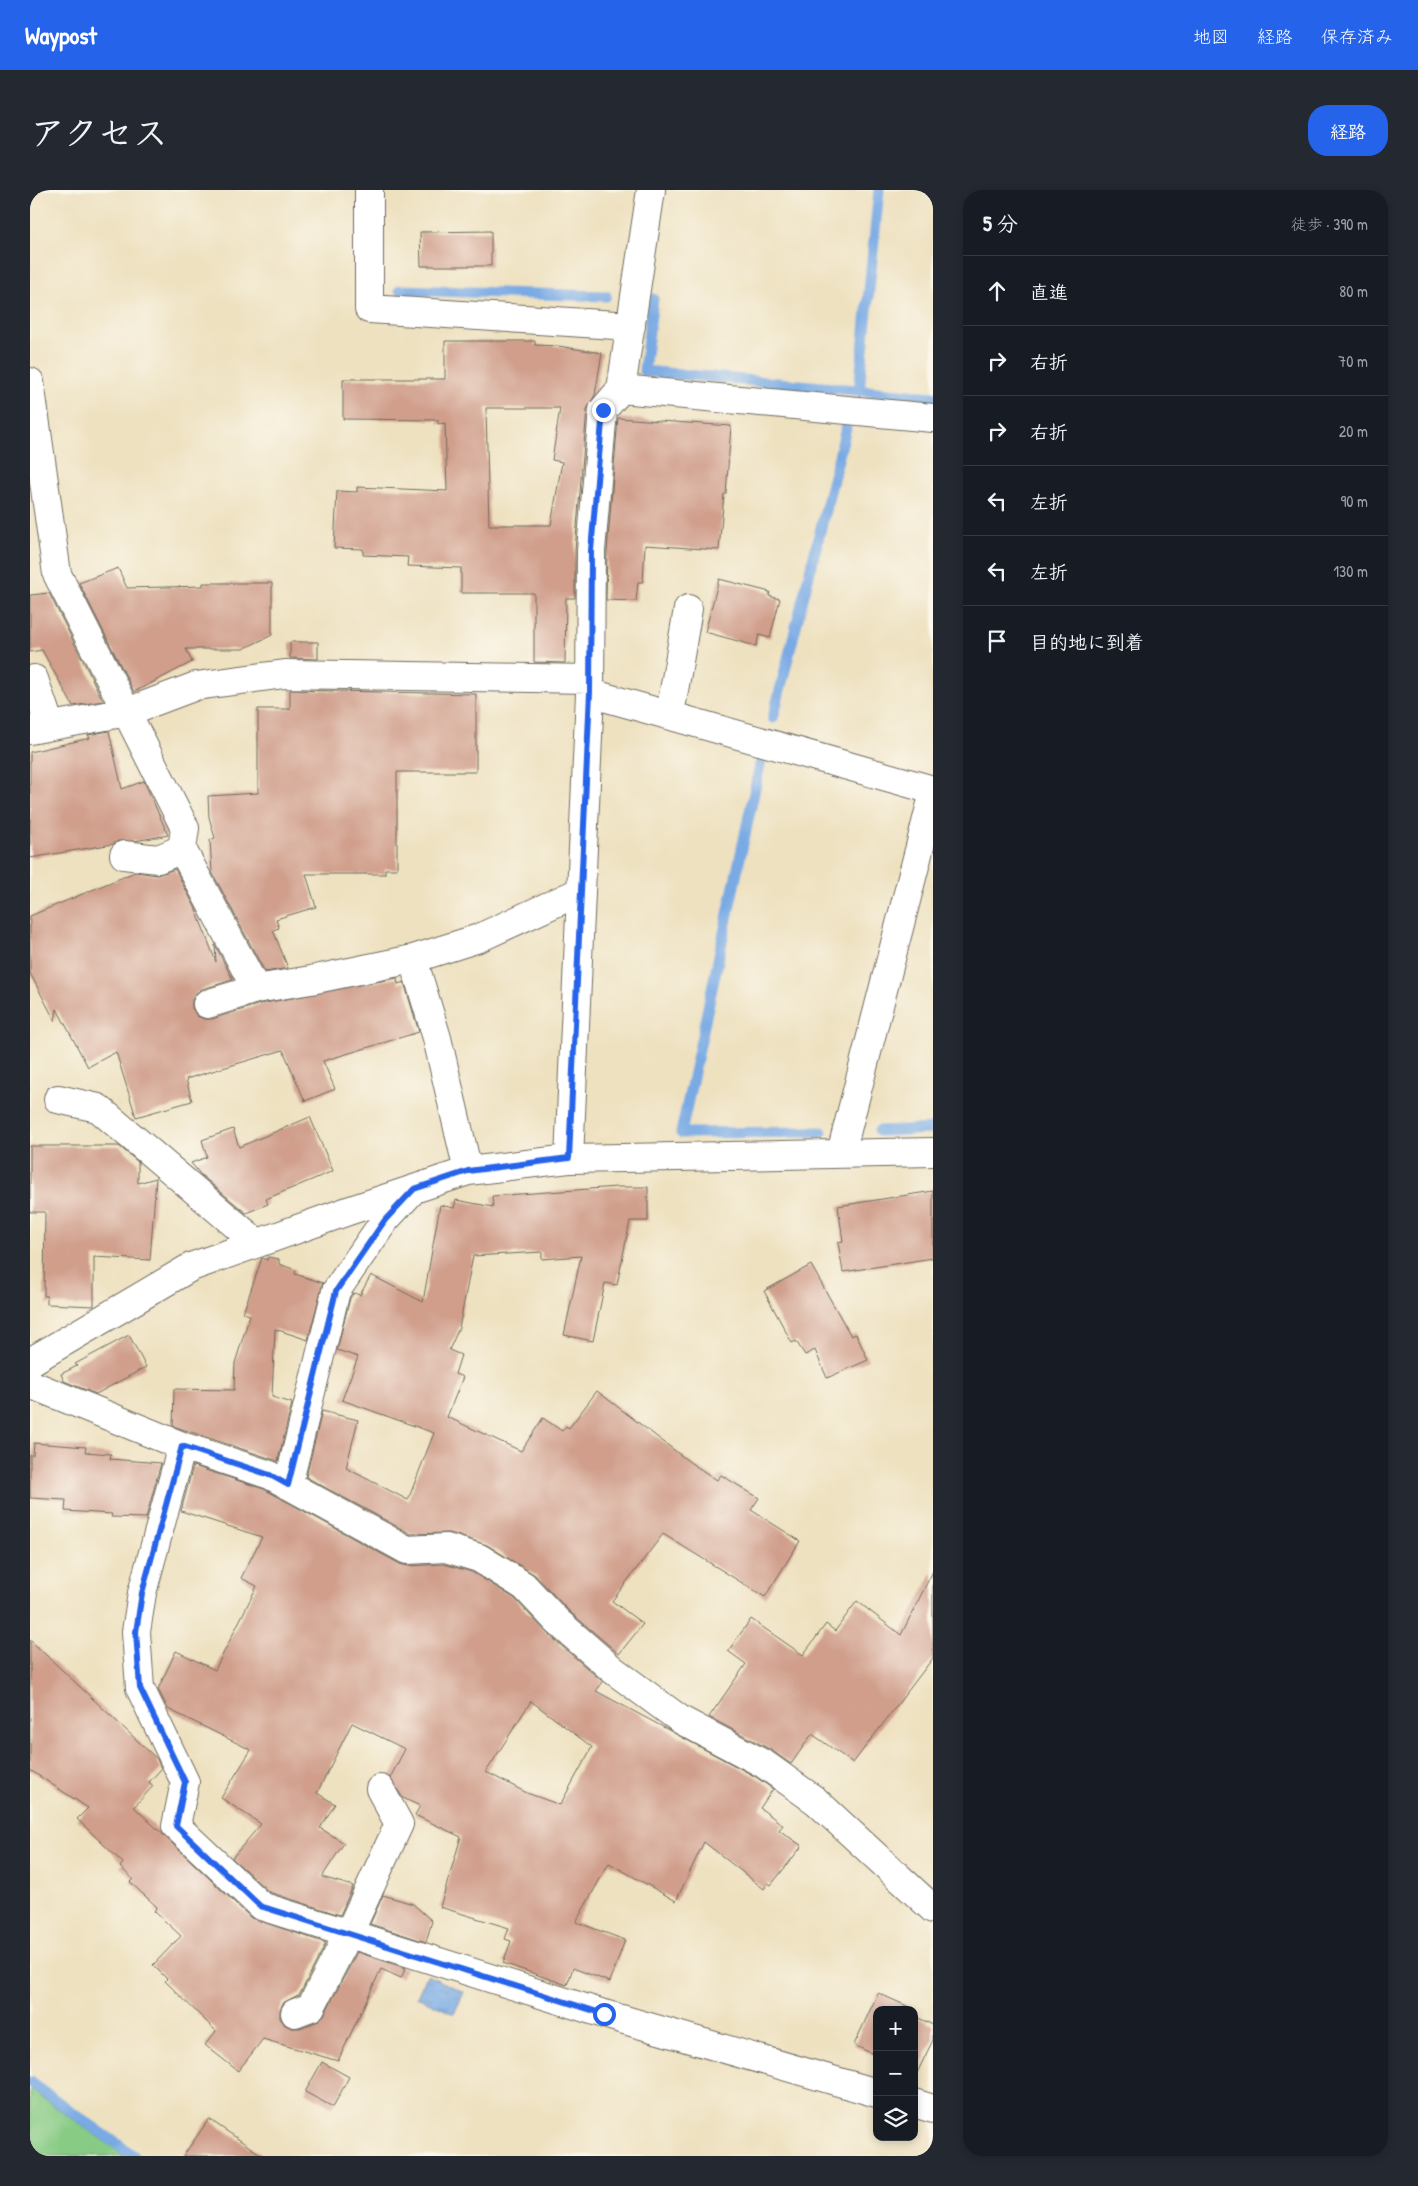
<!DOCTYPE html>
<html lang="ja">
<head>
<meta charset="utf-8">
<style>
	:root { --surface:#171b24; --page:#242831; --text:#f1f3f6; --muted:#9ea1a6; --line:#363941; --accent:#2563eb }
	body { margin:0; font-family:"Patrick Hand","Klee One",sans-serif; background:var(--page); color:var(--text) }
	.controls { position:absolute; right:15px; bottom:15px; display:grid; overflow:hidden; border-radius:10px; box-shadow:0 2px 8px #0003 }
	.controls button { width:45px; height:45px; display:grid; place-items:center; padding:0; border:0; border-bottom:1px solid var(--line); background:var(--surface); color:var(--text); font:25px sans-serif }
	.stop { position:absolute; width:15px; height:15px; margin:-11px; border:4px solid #2563eb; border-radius:50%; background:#fff }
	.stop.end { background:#2563eb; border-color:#fff; box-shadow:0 1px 5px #0008 }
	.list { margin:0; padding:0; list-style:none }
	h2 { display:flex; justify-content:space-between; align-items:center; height:65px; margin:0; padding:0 20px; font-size:21px }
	h2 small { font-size:16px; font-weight:400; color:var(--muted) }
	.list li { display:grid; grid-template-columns:32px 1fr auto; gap:15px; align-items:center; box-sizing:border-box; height:70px; padding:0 20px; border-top:1px solid var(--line) }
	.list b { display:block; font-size:19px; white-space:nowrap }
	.list em { font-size:16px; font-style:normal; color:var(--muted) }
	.icon { flex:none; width:28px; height:28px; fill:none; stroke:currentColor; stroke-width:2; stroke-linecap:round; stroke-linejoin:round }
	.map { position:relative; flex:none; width:903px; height:1966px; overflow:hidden; border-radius:20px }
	header { display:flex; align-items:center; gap:30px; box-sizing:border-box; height:70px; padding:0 25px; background:var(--accent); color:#fff }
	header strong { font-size:24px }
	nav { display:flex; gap:28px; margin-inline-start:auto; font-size:18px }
	.intro { display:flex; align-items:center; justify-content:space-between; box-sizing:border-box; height:120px; padding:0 30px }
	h1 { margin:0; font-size:35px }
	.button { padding:12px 22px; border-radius:20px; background:var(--accent); color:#fff; font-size:18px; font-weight:700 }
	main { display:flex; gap:30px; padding:0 30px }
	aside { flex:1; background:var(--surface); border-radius:20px; box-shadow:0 2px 8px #0003 }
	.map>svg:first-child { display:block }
	.green { fill:#88cb85; stroke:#5a7b58 }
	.water { fill:url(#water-ripples); stroke:#526a88 }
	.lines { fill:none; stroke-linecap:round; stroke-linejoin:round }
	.stream { stroke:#79aae4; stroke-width:11 }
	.building { fill:#d09e8b; fill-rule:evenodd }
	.minor-casing { stroke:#6f6b5f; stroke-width:30 }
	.minor { stroke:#fff; stroke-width:28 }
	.route { stroke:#2563eb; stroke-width:6 }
</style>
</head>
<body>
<header>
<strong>Waypost</strong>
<nav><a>地図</a><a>経路</a><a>保存済み</a></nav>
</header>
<div class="intro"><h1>アクセス</h1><a class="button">経路</a></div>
<main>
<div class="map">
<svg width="903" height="1966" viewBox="0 0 903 1966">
	<defs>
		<pattern id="water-ripples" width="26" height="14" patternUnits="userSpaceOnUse" patternTransform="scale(1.25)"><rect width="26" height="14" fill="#79aae4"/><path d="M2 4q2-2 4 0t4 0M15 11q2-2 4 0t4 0" fill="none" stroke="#638bb9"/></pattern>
	</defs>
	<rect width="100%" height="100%" fill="#fbf7ec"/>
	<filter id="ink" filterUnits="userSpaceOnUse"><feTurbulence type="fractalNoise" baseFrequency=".02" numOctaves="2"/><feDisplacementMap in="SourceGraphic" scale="10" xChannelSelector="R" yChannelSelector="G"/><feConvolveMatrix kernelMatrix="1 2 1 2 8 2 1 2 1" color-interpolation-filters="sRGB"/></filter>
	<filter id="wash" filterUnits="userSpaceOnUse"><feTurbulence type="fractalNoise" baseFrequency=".0096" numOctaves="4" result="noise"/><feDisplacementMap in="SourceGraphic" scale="20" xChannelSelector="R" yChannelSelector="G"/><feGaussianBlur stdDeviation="1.12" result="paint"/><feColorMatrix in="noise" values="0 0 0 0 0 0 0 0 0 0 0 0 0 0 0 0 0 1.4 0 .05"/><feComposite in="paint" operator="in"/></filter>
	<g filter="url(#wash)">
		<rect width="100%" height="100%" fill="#eee1c0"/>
		<path class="green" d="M 0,1899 L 95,1966 L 0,1966 Z"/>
		<path class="water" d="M 397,1785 L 434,1802 L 424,1824 L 387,1807 Z"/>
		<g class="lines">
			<path class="stream" d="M 370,100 L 576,106
				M 623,109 L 614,181 L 903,207
				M 829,201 L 849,0
				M 743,528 L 816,238
				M 731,570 L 651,943 L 792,942
				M 849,941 L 903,939
				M 0,1892 L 104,1966"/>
		</g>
		<g id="blocks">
			<path class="building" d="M 461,41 L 461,76 L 391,76 L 390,42 Z
				M 415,151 L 505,151 L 505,155 L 528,156 L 572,163 L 565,205 L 557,219 L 545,360 L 545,408 L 536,408 L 535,473 L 504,472 L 504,403 L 431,403 L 431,378 L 377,376 L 378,367 L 333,365 L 333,359 L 304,358 L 307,301 L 327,302 L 327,297 L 417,301 L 415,233 L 408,234 L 408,230 L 313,229 L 313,189 L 415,189 ZM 456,218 L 530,218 L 522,270 L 532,272 L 521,335 L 459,335 Z
				M 588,228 L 701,236 L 696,304 L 694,304 L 689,360 L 615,355 L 613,392 L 608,392 L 606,411 L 576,410 L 577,362 Z
				M 88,378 L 97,398 L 173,396 L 173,393 L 242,393 L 242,445 L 213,459 L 156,459 L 162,472 L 104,502 L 49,393 Z
				M 689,389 L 740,402 L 739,406 L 750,409 L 740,448 L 729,445 L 726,456 L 675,442 Z
				M 19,403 L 73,511 L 43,516 L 12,460 L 0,462 L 0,405 Z
				M 260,452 L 288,452 L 288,469 L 260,468 Z
				M 260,500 L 446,504 L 446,582 L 367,582 L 367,679 L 355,679 L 355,684 L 276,684 L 286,717 L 246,729 L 249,738 L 243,740 L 258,778 L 235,782 L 182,682 L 180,650 L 185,648 L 179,627 L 178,606 L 228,603 L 228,519 L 260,519 Z
				M 79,541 L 92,599 L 114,591 L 138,645 L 105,651 L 88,651 L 83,654 L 0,668 L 0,562 L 60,548 L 58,545 Z
				M 145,679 L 165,717 L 186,772 L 185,755 L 203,790 L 172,799 L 166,803 L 162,810 L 162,818 L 167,826 L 174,829 L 182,829 L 230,814 L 367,788 L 368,794 L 374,792 L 389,842 L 293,871 L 305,899 L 275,911 L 253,860 L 156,889 L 162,911 L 106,927 L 86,862 L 58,877 L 27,819 L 25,831 L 0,783 L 0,726 L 105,682 L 127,685 Z
				M 280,927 L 303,981 L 236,1009 L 238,1014 L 216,1023 L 171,985 L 161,973 L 177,967 L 172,950 L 203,939 L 209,957 Z
				M 0,956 L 89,956 L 108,972 L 108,993 L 126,988 L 120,1070 L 64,1067 L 64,1116 L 17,1114 L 17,1106 L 14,1106 L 15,1022 L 0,1022 Z
				M 587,997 L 618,997 L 618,1031 L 600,1031 L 587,1095 L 575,1093 L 563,1151 L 534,1145 L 551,1066 L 512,1069 L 512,1062 L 443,1066 L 429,1138 L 419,1160 L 431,1165 L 425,1184 L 433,1187 L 417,1227 L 491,1261 L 513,1228 L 532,1241 L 536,1236 L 539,1238 L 567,1201 L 661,1273 L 687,1290 L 691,1285 L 729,1308 L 721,1320 L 770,1351 L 735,1407 L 633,1344 L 582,1411 L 613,1434 L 589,1464 L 539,1421 L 505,1385 L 457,1355 L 420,1343 L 381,1344 L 276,1287 L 292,1221 L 328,1230 L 316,1278 L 378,1310 L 404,1243 L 312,1210 L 328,1167 L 307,1160 L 320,1108 L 324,1103 L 330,1105 L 341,1085 L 393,1112 L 410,1015 L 424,1018 L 426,1010 L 463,1017 L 462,1006 Z
				M 903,1001 L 903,1068 L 813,1082 L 808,1052 L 813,1051 L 808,1016 Z
				M 238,1067 L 249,1069 L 249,1074 L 266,1080 L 265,1084 L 293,1093 L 278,1150 L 245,1139 L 242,1207 L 262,1213 L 248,1271 L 143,1236 L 144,1199 L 204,1200 L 205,1173 L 220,1125 L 213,1123 L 232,1068 L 237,1070 Z
				M 781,1075 L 821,1146 L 826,1144 L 838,1170 L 797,1188 L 785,1160 L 775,1165 L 766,1151 L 762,1153 L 734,1101 Z
				M 99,1145 L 116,1177 L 66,1204 L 34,1191 L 31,1184 L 47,1176 L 45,1174 Z
				M 4,1253 L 56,1257 L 55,1262 L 81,1264 L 80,1269 L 131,1273 L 116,1328 L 81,1327 L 82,1324 L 35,1321 L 36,1310 L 0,1308 L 0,1265 L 3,1265 Z
				M 163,1276 L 234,1299 L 370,1374 L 378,1376 L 414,1374 L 442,1382 L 484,1408 L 518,1444 L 573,1492 L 566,1501 L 726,1587 L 743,1599 L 730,1618 L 753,1635 L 749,1640 L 772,1656 L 741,1695 L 738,1693 L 734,1699 L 674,1652 L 646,1711 L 579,1673 L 546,1732 L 595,1750 L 580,1792 L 543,1778 L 537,1795 L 473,1773 L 481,1751 L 475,1749 L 479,1738 L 410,1717 L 431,1647 L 385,1625 L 390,1616 L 373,1608 L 360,1588 L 375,1559 L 322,1533 L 287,1603 L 305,1614 L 290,1638 L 314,1653 L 292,1687 L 323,1696 L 310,1725 L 239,1702 L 202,1668 L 231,1634 L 191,1608 L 221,1560 L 138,1519 L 128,1499 L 146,1461 L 185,1480 L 227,1396 L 211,1388 L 232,1347 L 151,1321 ZM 501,1511 L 562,1557 L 530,1615 L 497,1603 L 456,1582 Z
				M 903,1381 L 903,1468 L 823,1573 L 782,1544 L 761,1574 L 741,1560 L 679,1527 L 716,1474 L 698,1461 L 721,1429 L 773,1465 L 796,1434 L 805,1441 L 827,1411 L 871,1445 Z
				M 0,1450 L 127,1569 L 131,1579 L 119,1592 L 123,1596 L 104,1617 L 221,1728 L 296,1753 L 270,1804 L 253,1813 L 250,1820 L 250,1828 L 255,1835 L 262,1838 L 270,1838 L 286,1832 L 294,1825 L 327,1762 L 376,1778 L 371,1788 L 351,1779 L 308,1871 L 233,1849 L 208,1881 L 175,1855 L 186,1841 L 135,1791 L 137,1789 L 123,1775 L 151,1746 L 124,1721 L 127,1717 L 100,1692 L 103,1689 L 90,1677 L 93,1673 L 47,1629 L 58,1618 L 0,1580 Z
				M 353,1705 L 383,1714 L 402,1731 L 396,1752 L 340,1734 Z
				M 848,1803 L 879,1817 L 878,1820 L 847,1820 L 847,1866 L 824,1855 Z
				M 884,1826 L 903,1835 L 903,1850 L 886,1885 L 884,1884 Z
				M 292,1872 L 319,1887 L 303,1917 L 275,1902 Z
				M 179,1929 L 233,1966 L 153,1966 Z"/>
		</g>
	</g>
	<g filter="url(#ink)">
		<use href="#blocks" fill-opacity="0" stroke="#6f6b5f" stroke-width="1"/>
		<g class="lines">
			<g class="minor-casing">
				<path id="minor" d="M 339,0 L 339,119 L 601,136
					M 0,192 L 27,384 L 155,638 L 152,659 L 226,799 L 281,790 L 383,769 L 407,848 L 438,981
					M 591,199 L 903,228
					M 4,489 L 20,536
					M 560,503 L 903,600
					M 640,524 L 658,419
					M 0,540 L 97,522 L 166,496 L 255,484 L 560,489
					M 94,665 L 128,669 L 152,659
					M 383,769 L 449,748 L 551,701
					M 177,814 L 226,799
					M 28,909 L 68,918 L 227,1053
					M 811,963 L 903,606
					M 539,969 L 560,503 L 561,361 L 573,220 L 591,199 L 621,0
					M 0,1172 L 161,1077 L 318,1021 L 438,981 L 539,969 L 903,962
					M 0,1194 L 152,1256 L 112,1403 L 106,1442 L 110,1498 L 155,1592 L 146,1636 L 231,1716 L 574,1824 L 847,1903
					M 152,1256 L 240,1285 L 377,1360 L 416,1358 L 449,1368 L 494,1396 L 528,1432 L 583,1480 L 651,1530 L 734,1574 L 786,1611 L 903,1719
					M 258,1295 L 306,1101 L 355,1030 L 383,1000
					M 265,1823 L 281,1817 L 319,1743 L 369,1634 L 350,1599
					M 884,1913 L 903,1919"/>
			</g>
			<use href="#minor" class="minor"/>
		</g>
	</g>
	<g class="lines" filter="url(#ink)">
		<path class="route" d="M 573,220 L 561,361 L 560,502 L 539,968 L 438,981 L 384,999 L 355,1030 L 306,1101 L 258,1295 L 240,1285 L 152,1256 L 112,1403 L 106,1442 L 110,1498 L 155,1592 L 146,1636 L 230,1716 L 574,1824"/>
	</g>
</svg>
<div class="controls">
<button>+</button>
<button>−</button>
<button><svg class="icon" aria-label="layers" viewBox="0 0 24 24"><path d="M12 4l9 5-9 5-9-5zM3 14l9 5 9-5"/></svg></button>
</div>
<div class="stop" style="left:574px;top:1824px"></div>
<div class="stop end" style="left:573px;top:220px"></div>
</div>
<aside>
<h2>5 分<small>徒歩 · 390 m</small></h2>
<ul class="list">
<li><svg class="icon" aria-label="ahead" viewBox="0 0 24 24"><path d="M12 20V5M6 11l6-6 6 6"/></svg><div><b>直進</b></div><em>80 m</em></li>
<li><svg class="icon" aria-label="right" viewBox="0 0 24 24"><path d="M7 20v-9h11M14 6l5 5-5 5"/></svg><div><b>右折</b></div><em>70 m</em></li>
<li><svg class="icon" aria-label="right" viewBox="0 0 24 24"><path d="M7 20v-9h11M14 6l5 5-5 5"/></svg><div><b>右折</b></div><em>20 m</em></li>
<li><svg class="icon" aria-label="left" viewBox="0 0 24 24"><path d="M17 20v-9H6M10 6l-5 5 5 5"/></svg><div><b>左折</b></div><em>90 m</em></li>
<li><svg class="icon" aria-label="left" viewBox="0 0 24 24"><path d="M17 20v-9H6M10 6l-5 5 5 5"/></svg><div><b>左折</b></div><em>130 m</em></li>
<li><svg class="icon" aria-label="arrive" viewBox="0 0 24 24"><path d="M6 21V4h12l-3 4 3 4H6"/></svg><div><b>目的地に到着</b></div></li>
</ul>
</aside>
</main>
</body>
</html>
